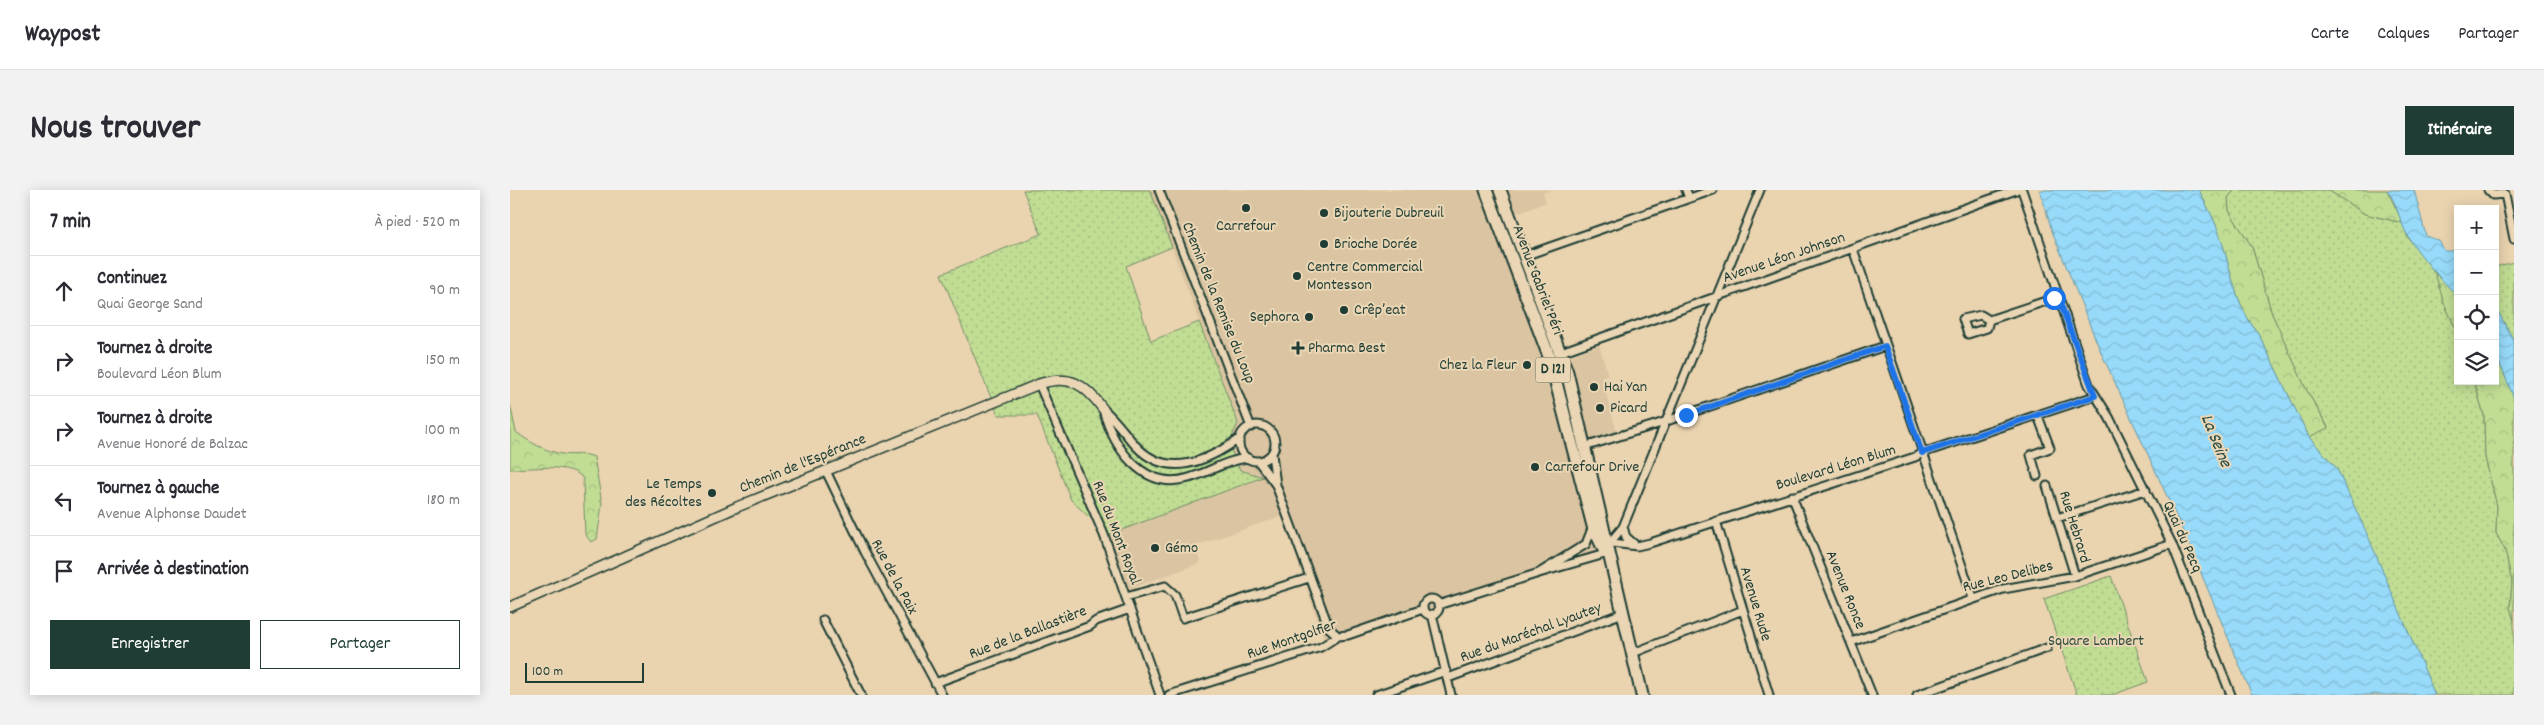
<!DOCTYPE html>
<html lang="fr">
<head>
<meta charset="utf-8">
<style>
	:root { --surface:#fff; --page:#f2f2f3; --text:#2b2b33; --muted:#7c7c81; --line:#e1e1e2; --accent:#1f3d34 }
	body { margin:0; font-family:Dekko,sans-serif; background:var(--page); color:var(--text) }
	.controls { position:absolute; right:15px; top:15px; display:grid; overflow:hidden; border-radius:0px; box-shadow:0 2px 12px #0003 }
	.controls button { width:45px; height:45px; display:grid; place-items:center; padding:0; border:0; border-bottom:1px solid var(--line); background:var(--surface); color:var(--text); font:25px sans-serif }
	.scale { position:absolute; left:15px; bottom:12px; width:119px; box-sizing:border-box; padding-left:5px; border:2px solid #1f3d34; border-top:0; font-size:14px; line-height:18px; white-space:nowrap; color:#1f3d34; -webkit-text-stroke:4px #ead6b4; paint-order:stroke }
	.stop { position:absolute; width:15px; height:15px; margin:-11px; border:4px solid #1a73e8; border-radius:50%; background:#fff }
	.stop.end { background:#1a73e8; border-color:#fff; box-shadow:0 1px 5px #0008 }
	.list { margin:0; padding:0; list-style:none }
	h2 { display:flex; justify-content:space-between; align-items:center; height:65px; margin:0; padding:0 20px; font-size:21px }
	h2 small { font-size:16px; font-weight:400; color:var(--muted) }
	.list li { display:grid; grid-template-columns:32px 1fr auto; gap:15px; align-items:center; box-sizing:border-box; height:70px; padding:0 20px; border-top:1px solid var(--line) }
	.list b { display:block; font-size:19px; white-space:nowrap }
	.list p { margin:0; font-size:16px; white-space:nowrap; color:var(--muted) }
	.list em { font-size:16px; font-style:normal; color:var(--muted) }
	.actions { display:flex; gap:10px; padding:15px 20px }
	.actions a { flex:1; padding:11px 0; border:1px solid var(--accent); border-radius:0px; text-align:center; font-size:18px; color:var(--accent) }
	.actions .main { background:var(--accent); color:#fff }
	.icon { flex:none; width:28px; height:28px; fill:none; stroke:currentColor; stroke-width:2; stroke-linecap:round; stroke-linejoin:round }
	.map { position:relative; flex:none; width:2004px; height:505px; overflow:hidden; border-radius:0px }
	header { display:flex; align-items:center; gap:30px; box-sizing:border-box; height:70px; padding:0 25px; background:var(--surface); border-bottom:1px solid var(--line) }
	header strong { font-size:24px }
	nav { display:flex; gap:28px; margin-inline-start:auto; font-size:18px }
	.intro { display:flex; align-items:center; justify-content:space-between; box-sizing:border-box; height:120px; padding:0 30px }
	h1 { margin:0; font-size:35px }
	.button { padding:12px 22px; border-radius:0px; background:var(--accent); color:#fff; font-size:18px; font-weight:700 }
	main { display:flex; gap:30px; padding:0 30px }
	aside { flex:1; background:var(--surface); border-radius:0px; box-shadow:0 2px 12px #0003 }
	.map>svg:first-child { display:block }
	.built { fill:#dac4a1 }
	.grass { fill:url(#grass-dots); stroke:#708d64 }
	.forest { fill:url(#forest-crowns); stroke:#708d64 }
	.water { fill:url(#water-waves); stroke:#679baa }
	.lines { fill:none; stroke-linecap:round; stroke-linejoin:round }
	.minor-casing { stroke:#1f3d34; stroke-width:11 }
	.tertiary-casing { stroke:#1f3d34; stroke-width:12 }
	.primary-casing { stroke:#1f3d34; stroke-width:15 }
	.minor { stroke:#ead6b4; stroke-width:7 }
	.tertiary { stroke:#ead6b4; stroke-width:9 }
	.primary { stroke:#ead6b4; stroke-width:11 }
	.route { stroke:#1a73e8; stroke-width:6 }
	.poi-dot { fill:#1f3d34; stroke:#ead6b4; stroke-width:2 }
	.labels { text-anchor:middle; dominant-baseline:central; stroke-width:4; stroke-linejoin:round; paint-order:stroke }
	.shield { fill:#ead6b4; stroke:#5c6b5a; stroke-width:1 }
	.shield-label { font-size:15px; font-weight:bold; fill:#1f3d34 }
	.poi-label { font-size:16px; fill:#1f3d34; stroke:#ead6b4; text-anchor:start }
	.street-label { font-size:16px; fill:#1f3d34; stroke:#ead6b4 }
	.park-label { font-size:16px; fill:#2f4d3e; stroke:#ead6b4 }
	.water-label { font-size:18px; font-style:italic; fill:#2b4d48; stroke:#ead6b4 }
</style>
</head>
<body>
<header>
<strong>Waypost</strong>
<nav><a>Carte</a><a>Calques</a><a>Partager</a></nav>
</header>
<div class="intro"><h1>Nous trouver</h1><a class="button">Itinéraire</a></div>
<main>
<aside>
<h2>7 min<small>À pied · 520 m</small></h2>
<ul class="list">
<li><svg class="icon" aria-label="ahead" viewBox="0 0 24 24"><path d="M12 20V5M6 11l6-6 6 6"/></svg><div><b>Continuez</b><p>Quai George Sand</p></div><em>90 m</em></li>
<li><svg class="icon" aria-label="right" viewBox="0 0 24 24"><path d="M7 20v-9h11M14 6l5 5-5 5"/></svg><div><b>Tournez à droite</b><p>Boulevard Léon Blum</p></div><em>150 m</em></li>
<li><svg class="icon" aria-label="right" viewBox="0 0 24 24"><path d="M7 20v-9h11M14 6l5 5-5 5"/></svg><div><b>Tournez à droite</b><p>Avenue Honoré de Balzac</p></div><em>100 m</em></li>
<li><svg class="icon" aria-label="left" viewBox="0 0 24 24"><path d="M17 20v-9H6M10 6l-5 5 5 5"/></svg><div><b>Tournez à gauche</b><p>Avenue Alphonse Daudet</p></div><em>180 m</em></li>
<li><svg class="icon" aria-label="arrive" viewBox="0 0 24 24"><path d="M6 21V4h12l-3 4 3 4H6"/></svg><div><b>Arrivée à destination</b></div></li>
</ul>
<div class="actions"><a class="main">Enregistrer</a><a>Partager</a></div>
</aside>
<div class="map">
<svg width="2004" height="505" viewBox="0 0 2004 505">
	<defs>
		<pattern id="grass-dots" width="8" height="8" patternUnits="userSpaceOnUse" patternTransform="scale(1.25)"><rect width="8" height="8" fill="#c1dd94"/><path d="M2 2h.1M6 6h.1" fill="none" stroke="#a5bf80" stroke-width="1.8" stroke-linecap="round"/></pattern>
		<pattern id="forest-crowns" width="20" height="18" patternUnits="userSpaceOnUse" patternTransform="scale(1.25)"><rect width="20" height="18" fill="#c1dd94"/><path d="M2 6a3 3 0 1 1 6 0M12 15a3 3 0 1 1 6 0" fill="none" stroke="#a5bf80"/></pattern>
		<pattern id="water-waves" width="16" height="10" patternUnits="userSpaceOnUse" patternTransform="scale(1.25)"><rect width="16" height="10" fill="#97daf9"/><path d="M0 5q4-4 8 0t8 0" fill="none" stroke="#82bcd6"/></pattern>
	</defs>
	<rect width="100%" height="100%" fill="#ead3af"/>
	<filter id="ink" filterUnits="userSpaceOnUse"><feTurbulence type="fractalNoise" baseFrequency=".02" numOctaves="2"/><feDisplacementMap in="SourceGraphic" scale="10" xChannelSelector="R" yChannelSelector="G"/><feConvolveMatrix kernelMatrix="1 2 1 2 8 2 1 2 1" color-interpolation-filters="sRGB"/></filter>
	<g filter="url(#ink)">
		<path class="built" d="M 640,0 L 1042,0 L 1033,3 L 1036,12 L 1001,25 L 1059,167 L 1089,155 L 1098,185 L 1091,187 L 1108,246 L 1079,258 L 1103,359 L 817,457 L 772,326 L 685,356 L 690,373 L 619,399 L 598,345 L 752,287 L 730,280 L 717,250 L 728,233 Z"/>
		<path class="grass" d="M 513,0 L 640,0 L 662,57 L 616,76 L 641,151 L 689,132 L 728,233 L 722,247 L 717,251 L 730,280 L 753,287 L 598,345 L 561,310 L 527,225 L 488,225 L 431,84 L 531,44 Z
			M 1724,0 L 1818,0 L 1855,24 L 1893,33 L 1897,46 L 1925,83 L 1934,113 L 1948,143 L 1948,191 L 1964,191 L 1974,225 L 1975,267 L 1987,316 L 1986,343 L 1995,360 L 2002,392 L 2000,417 L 2004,431 L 2004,505 L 1925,505 L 1858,347 L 1827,279 L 1799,247 L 1818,237 L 1796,199 L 1762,124 L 1742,57 L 1719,21 L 1718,8 Z
			M 2004,72 L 2004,151 L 1985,116 L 1985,77 Z
			M 1601,386 L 1638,492 L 1602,505 L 1567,505 L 1534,409 Z"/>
		<path class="forest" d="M 1689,0 L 1724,0 L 1718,8 L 1719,21 L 1742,57 L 1762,124 L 1796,199 L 1818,238 L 1799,247 L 1748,143 C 1725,116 1721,79 1710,46 C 1705,30 1696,15 1689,0 Z
			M 1818,0 L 1877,0 L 1893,33 L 1855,24 Z
			M 1925,83 L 1948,106 L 1948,143 L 1934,113 Z
			M 1985,162 L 2004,208 L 2004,431 L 2000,417 L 2002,392 L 1995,360 L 1986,343 L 1987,316 L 1975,267 L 1974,225 L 1964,191 L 1985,191 Z
			M 0,214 L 6,242 C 19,252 35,261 52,264 C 64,266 73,262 84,267 L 92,314 L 87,349 L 81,352 L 75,344 L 73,289 C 63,272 19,279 0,279 Z"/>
		<path class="water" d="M 1530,0 L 1689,0 C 1696,15 1705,30 1710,46 C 1721,79 1725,116 1748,143 L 1799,247 L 1827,279 L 1858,346 L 1925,505 L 1742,505 L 1678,352 L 1590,160 L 1542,41 Z
			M 1877,0 L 1904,0 L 1916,46 L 1929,51 L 1935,61 L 1948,61 L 1948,107 C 1930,88 1911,68 1898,46 C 1889,32 1888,14 1877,0 Z
			M 1985,116 L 2004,151 L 2004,208 L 1985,162 Z"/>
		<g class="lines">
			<g class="minor-casing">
				<path id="minor" d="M 649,0 L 741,237
					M 1176,0 L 1179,8
					M 1512,0 L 1579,195 L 1599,227 L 1662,354 L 1721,505
					M 1978,0 L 1983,5 L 1995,4 L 2004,49
					M 1343,59 L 1463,408
					M 1014,66 L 1203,0
					M 1471,125 L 1479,130 L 1477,138 L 1458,144 L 1453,129 Z
					M 1479,130 L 1548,107
					M 1051,162 L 1506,0
					M 529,194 L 594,345 L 650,505
					M 593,219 C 603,257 633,302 679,288 C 700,282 716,270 738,268
					M 593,219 C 606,230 615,244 626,256 C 658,290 698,271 730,248
					M729 253a18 18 0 1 1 36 0a18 18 0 1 1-36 0Z
					M 1074,257 L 1148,234 L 1375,156
					M 762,264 L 766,295 L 819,438 L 828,446
					M 748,271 L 766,295
					M 316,281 L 355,362 L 432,505
					M 1527,286 L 1521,265 L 1540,258 L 1528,226
					M 1537,296 L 1565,386
					M 1282,306 L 1362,505
					M 1547,328 L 1636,300
					M 1206,331 L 1259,505
					M 1083,336 L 1076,354 L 1029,383 L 1095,364 L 1098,355 L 1113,337 L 1250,0
					M 1113,337 L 1116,347 L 1124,354
					M 1102,353 L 1127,356 L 1140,353 L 1405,267 L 1412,263 L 1585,206
					M 616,407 L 655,396 L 665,405 L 673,428 L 799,388
					M913 417a8 8 0 1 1 16 0a8 8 0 1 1-16 0Z
					M 928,415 L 1029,383
					M 922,424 L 941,505
					M 313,430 L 351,505
					M 1341,452 L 1493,399 L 1565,386 L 1662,354
					M 1123,463 L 1233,420
					M 938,488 L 1113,423
					M 425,493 L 580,436 L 586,431 L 620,419
					M 659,505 L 811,457 L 828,446 L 838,445 L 913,419
					M 866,505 L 936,481
					M 1407,505 L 1537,458"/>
			</g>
			<g class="tertiary-casing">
				<path id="tertiary" d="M 0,417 L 227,317 L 529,194 C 560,184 575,194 593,219"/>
			</g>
			<g class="primary-casing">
				<path id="primary" d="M 976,0 L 1040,169 L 1083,336 L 1094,360
					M 990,0 L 1057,182 L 1132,505"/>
			</g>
			<use href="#minor" class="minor"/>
			<use href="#tertiary" class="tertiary"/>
			<use href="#primary" class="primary"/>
		</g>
	</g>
	<g class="lines" filter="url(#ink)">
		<path class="route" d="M 1176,225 L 1375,156 L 1412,263 L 1585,206 L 1548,107 L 1544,108"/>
	</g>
	<g class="poi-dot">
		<circle cx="736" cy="18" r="5"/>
		<circle cx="814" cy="23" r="5"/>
		<circle cx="814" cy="54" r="5"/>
		<circle cx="787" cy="86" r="5"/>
		<circle cx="834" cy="120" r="5"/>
		<circle cx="799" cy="127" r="5"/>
		<path d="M785.5 150.5h5v5h5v5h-5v5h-5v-5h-5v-5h5z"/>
		<circle cx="1017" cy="175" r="5"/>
		<circle cx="1084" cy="197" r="5"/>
		<circle cx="1090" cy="218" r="5"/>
		<circle cx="1025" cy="277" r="5"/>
		<circle cx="202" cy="303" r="5"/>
		<circle cx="645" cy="358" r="5"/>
	</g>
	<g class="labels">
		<rect class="shield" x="1025.5" y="167.5" width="35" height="25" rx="4"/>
		<g class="shield-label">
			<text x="1043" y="180">D 121</text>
		</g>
		<g class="poi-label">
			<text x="824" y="23">Bijouterie Dubreuil</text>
			<text x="736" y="36" text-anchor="middle">Carrefour</text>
			<text x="824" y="54">Brioche Dorée</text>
			<text x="797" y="77">Centre Commercial<tspan x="797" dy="18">Montesson</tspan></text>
			<text x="844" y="120">Crêp’eat</text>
			<text x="789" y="127" text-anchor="end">Sephora</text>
			<text x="798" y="158">Pharma Best</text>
			<text x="1007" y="175" text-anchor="end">Chez la Fleur</text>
			<text x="1094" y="197">Hai Yan</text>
			<text x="1100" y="218">Picard</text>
			<text x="1035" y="277">Carrefour Drive</text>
			<text x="192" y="294" text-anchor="end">Le Temps<tspan x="192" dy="18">des Récoltes</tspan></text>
			<text x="655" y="358">Gémo</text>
		</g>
		<g class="street-label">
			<text transform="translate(1274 68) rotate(-19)">Avenue Léon Johnson</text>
			<text transform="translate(1027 90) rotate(69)">Avenue Gabriel Péri</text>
			<text transform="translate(708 113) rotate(68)">Chemin de la Remise du Loup</text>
			<text transform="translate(293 274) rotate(-22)">Chemin de l'Espérance</text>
			<text transform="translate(1326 278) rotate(-17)">Boulevard Léon Blum</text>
			<text transform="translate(1564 337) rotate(73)">Rue Hebrard</text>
			<text transform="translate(606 343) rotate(69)">Rue du Mont Royal</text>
			<text transform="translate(1672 347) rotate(66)">Quai du Pecq</text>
			<text transform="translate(384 387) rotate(62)">Rue de la Paix</text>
			<text transform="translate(1498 387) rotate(-14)">Rue Leo Delibes</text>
			<text transform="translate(1335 400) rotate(68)">Avenue Ronce</text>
			<text transform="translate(1245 414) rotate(73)">Avenue Rude</text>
			<text transform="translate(518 443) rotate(-21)">Rue de la Ballastière</text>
			<text transform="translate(1021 443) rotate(-20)">Rue du Maréchal Lyautey</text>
			<text transform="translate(782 450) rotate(-19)">Rue Montgolfier</text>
		</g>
		<g class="park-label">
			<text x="1586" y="451">Square Lambert</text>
		</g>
		<g class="water-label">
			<text transform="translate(1705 251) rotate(68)">La Seine</text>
		</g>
	</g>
</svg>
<div class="controls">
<button>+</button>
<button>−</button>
<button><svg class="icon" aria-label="locate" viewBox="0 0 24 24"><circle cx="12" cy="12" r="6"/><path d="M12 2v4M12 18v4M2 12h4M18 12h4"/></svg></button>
<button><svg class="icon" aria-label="layers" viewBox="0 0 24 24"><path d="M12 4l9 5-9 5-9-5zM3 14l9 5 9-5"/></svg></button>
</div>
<div class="scale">100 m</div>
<div class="stop" style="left:1544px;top:108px"></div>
<div class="stop end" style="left:1176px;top:225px"></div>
</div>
</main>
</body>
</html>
